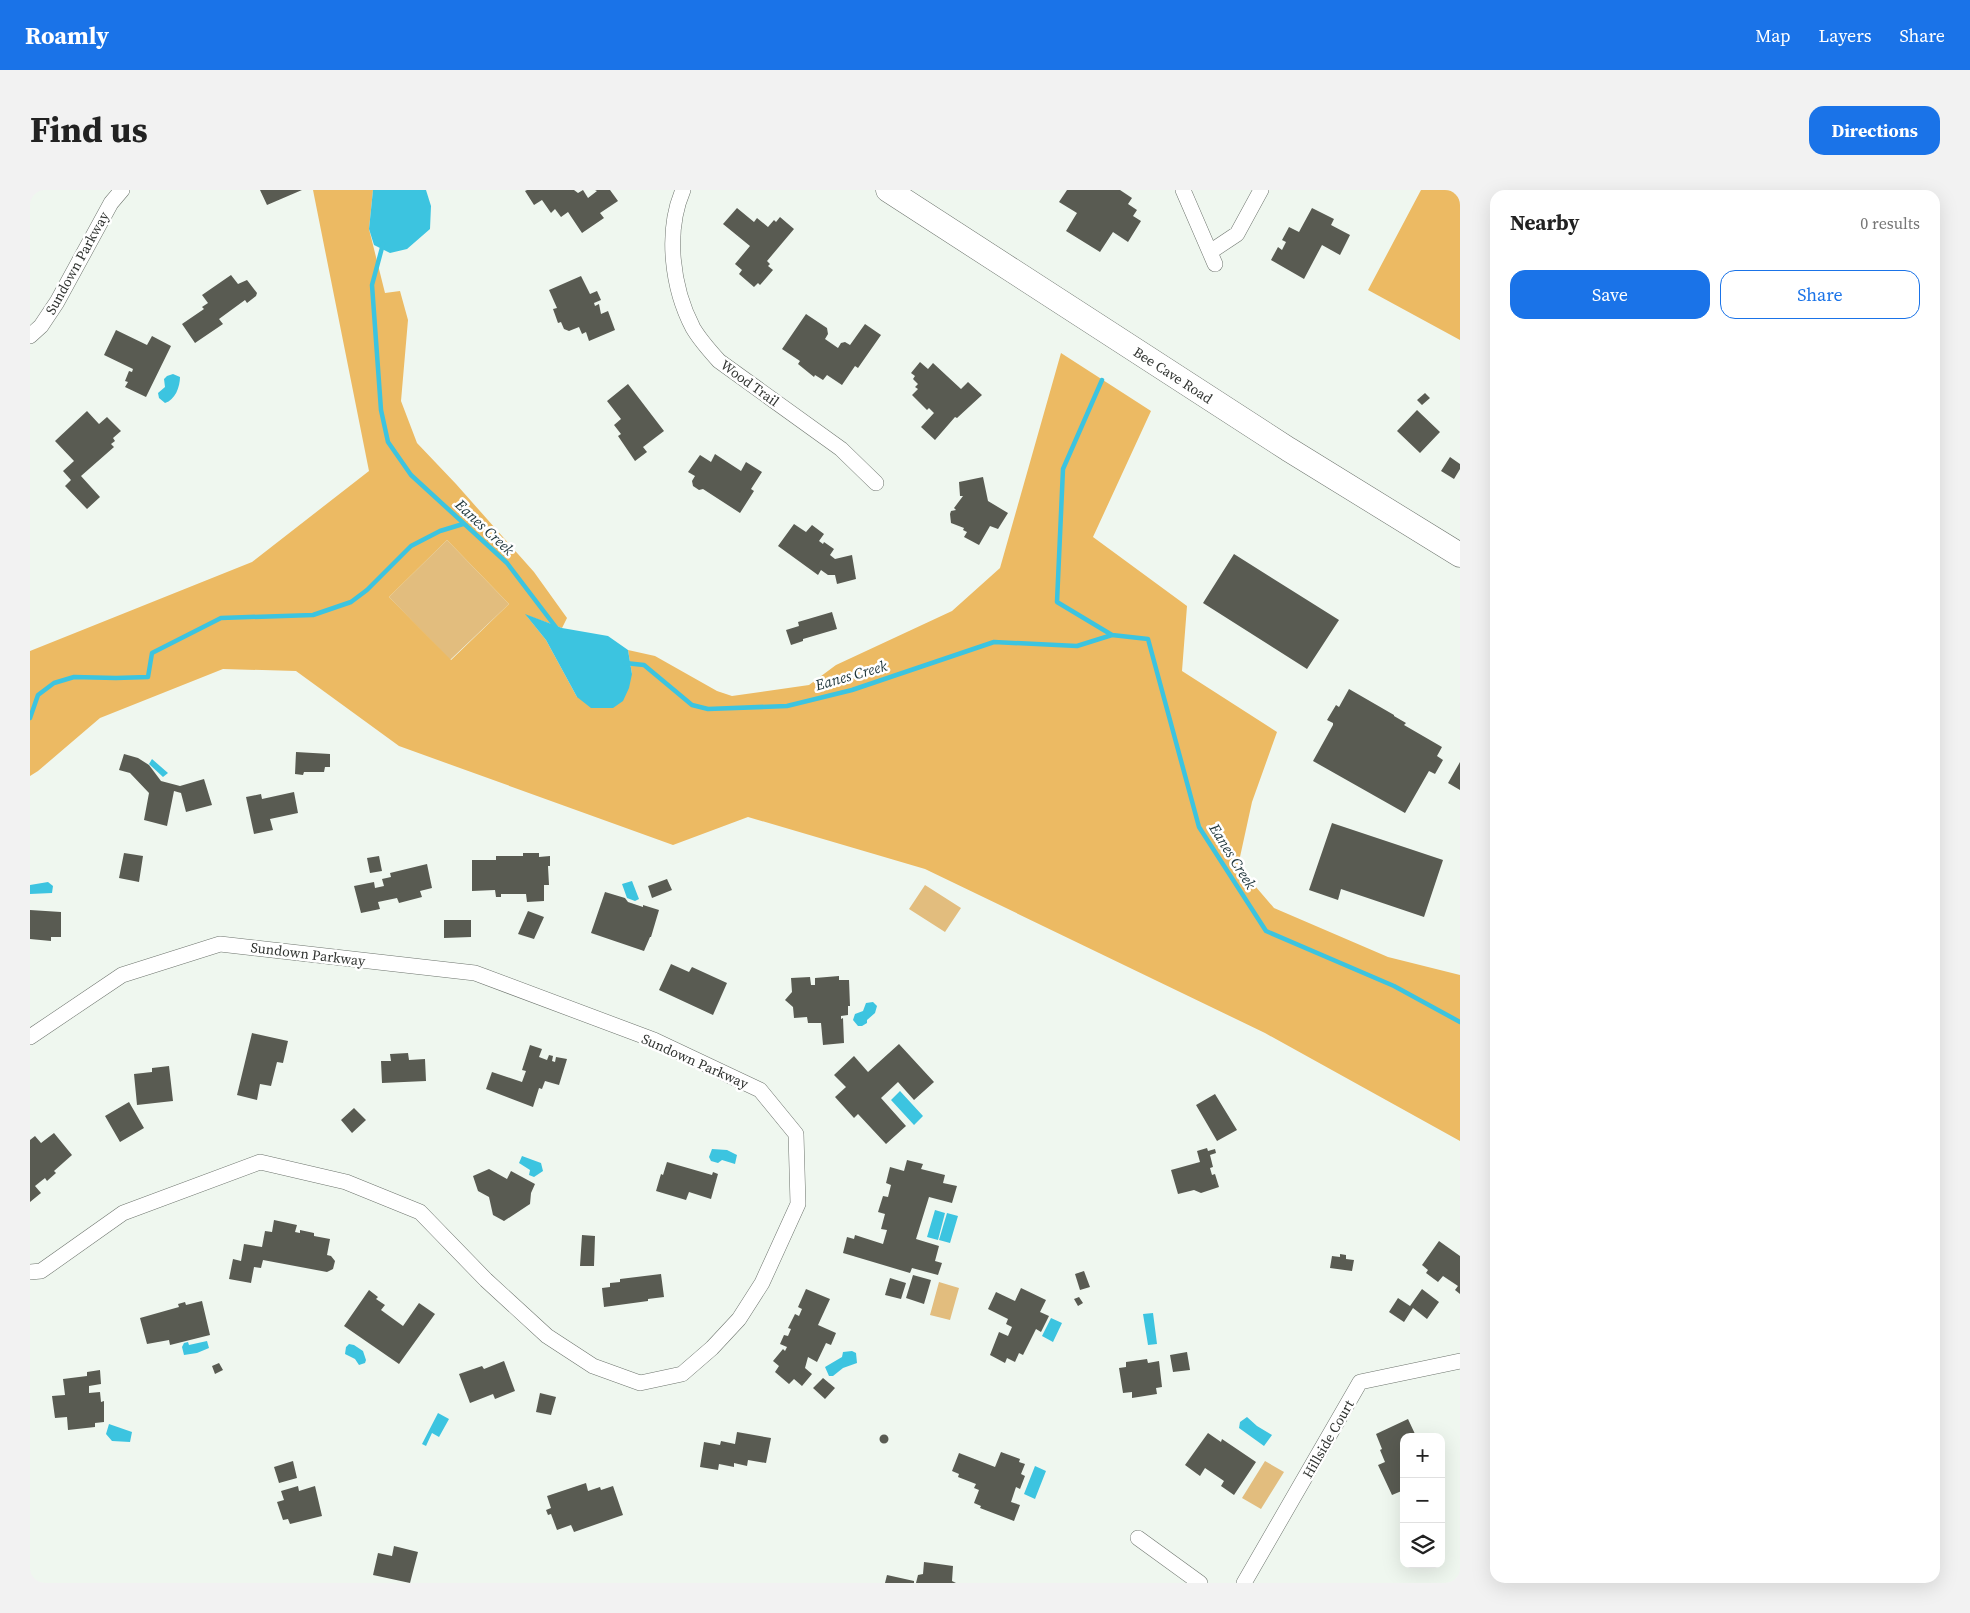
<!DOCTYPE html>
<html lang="en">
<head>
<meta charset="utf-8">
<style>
	:root { --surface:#fff; --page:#f2f2f2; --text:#222; --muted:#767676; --line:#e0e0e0; --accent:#1a73e8 }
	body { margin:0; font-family:"Source Serif 4",serif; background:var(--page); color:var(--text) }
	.controls { position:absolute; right:15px; bottom:15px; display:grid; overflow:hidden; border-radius:10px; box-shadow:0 5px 20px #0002 }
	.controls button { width:45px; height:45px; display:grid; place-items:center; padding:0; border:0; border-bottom:1px solid var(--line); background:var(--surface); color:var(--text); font:25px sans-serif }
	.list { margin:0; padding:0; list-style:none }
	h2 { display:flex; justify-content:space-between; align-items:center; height:65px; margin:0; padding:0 20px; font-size:21px }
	h2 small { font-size:16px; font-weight:400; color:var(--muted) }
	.actions { display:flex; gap:10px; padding:15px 20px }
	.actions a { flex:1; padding:11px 0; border:1px solid var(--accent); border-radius:15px; text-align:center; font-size:18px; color:var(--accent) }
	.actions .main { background:var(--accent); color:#fff }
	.icon { flex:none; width:28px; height:28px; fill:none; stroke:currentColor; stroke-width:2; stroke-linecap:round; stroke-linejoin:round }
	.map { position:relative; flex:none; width:1430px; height:1393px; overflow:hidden; border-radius:15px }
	header { display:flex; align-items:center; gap:30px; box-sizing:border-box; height:70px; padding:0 25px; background:var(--accent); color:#fff }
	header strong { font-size:24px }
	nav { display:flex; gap:28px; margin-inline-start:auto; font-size:18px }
	.intro { display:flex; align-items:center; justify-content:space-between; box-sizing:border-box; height:120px; padding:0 30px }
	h1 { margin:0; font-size:35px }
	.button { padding:12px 22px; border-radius:15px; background:var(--accent); color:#fff; font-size:18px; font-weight:700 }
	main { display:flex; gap:30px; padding:0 30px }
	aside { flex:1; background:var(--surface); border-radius:15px; box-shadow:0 5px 20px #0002 }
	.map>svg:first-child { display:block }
	.green { fill:#e2bd7e }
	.forest { fill:#ecba63; fill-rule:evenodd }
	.water { fill:#3cc4e0 }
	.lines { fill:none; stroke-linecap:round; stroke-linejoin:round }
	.stream { stroke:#3cc4e0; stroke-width:4.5 }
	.building { fill:#595b52 }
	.street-casing { stroke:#6d746d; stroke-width:16 }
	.primary-casing { stroke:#6d746d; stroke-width:25 }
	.street { stroke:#fff; stroke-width:15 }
	.primary { stroke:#fff; stroke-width:24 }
	.labels { text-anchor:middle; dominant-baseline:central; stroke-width:5; stroke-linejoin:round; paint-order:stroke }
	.street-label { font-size:14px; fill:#313431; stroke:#fff }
	.water-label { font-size:15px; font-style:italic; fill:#1c3338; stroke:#fff }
</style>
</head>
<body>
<header>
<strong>Roamly</strong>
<nav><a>Map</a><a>Layers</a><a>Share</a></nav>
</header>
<div class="intro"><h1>Find us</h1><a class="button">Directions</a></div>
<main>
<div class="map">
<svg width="1430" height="1393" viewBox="0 0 1430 1393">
	<rect width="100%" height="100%" fill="#eff7ef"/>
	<path class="green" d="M 417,350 L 479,414 L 420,470 L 359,407 Z
		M 895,695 L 931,718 L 915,742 L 879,719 Z
		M 909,1092 L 929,1098 L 920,1130 L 900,1125 Z
		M 1235,1271 L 1254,1282 L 1231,1319 L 1212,1308 Z"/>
	<path class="forest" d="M 283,0 L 343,0 L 339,39 L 355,103 L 370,101 L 378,130 L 371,211 L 387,253 L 426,294 L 504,382 L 537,428 L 532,438 L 496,425 L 516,450 L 547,507 L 602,484 L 598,460 L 625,466 L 687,501 L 702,506 L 779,495 L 806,475 L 922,421 L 970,378 L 1031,163 L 1121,221 L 1063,347 L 1157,416 L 1152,481 L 1247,542 L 1222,612 L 1208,676 L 1244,718 L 1358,767 L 1430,785 L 1430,951 L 1235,843 L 895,679 L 718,627 L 643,655 L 369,556 L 266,481 L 193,479 L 70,528 L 8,581 L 0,586 L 0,461 L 222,372 L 339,281 ZM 417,350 L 479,414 L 421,470 L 359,407 Z
		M 1391,0 L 1430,0 L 1430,150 L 1338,100 Z"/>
	<path class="water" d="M 343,0 L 396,0 L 401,16 L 400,39 L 377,59 L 360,63 L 344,55 L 339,39 Z
		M 143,184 L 150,187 C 150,197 145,210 135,213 L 129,208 L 128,203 L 135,197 L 134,189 L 137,186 Z
		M 495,424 L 532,438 L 578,446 L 598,460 L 602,484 L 599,498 L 593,511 L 583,518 L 561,518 L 547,507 L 516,450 Z
		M 122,569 L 138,583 L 133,587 L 119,574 Z
		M 602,691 L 609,709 L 605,711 L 597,708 L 592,694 Z
		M 18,692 L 23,696 L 22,703 L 0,704 L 0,695 Z
		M 843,812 L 847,816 L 845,823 L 837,830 L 837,833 L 832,836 L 828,836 L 823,830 L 825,824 L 833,821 L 836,813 Z
		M 870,901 L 893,926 L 884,935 L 861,910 Z
		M 682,959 L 697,960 L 707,965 L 705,974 L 692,970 L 688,973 L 681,971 L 679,967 Z
		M 492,966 L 511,973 L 513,981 L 504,987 L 499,985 L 500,980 L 489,973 Z
		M 905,1020 L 915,1023 L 908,1050 L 897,1047 Z
		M 917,1023 L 928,1026 L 920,1053 L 909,1050 Z
		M 1123,1123 L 1127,1154 L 1118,1155 L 1113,1124 Z
		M 1021,1128 L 1032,1133 L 1023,1152 L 1012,1146 Z
		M 177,1151 L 179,1158 L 167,1163 L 154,1165 L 152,1157 L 154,1153 L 158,1152 L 159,1155 Z
		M 319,1154 L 324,1155 L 333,1161 L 336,1170 L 335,1173 L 329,1175 L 325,1169 L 315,1164 L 316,1157 Z
		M 822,1161 L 826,1163 L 827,1173 L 813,1178 L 803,1186 L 799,1186 L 795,1177 L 812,1167 L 813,1162 Z
		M 408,1223 L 419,1229 L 409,1247 L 402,1243 L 396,1256 L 392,1254 Z
		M 1217,1227 L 1227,1236 L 1242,1245 L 1234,1256 L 1209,1238 L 1210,1232 Z
		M 79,1234 L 102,1242 L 100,1252 L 82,1251 L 76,1244 Z
		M 1005,1276 L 1016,1281 L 1005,1309 L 994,1304 Z"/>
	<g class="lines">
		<path class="stream" d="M 353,54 L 342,95 L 351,220 L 358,252 L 381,285 L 477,373 L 528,440
			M 1072,190 L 1033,279 L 1027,412 L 1082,445
			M 595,473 L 614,475 L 662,515 L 678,519 L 757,516 L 822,500 L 964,452 L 1047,456 L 1082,445 L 1118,449 L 1169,637 L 1236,741 L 1364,796 L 1430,832
			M 0,528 L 8,505 L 24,493 L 44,487 L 86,488 L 118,487 L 122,463 L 191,428 L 283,425 L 321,412 L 337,400 L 381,356 L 410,341 L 433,334"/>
	</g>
	<path class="building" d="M 230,0 L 272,0 L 237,15 Z
		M 497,0 L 544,0 L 548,3 L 553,0 L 558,8 L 567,1 L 565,0 L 580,0 L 588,11 L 570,23 L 574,28 L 552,43 L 538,22 L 531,27 L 525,19 L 521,23 L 512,10 L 504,15 L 495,1 Z
		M 1037,0 L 1090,0 L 1102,8 L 1098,14 L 1107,20 L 1103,26 L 1111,31 L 1098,52 L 1083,42 L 1070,62 L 1036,41 L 1047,23 L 1029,12 Z
		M 707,18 L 724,32 L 727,28 L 738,37 L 744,30 L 746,32 L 750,27 L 764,39 L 737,71 L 740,74 L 738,76 L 743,80 L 730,95 L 728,93 L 724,97 L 709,84 L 712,80 L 705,74 L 720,56 L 693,34 Z
		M 1282,18 L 1304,29 L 1301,35 L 1320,45 L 1310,65 L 1292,55 L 1274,89 L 1241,70 L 1248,57 L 1252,60 L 1256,52 L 1252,50 L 1259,37 L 1269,42 Z
		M 201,85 L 208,94 L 217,90 L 227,103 L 226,106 L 217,113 L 215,110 L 189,129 L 193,134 L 165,153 L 152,134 L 174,119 L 172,117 L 178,113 L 172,105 Z
		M 551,86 L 560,104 L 567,101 L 571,110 L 564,113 L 565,116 L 569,114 L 571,124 L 578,121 L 585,140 L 559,151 L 556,142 L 552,144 L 549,137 L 539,141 L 534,139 L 531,132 L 528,133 L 523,119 L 527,118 L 519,100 Z
		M 776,124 L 797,138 L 798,144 L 795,149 L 808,158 L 811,153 L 815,152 L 820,155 L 835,134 L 851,145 L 828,178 L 825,176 L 812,195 L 797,185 L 793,190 L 785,185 L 784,187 L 768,174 L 770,171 L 752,159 Z
		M 86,140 L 117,155 L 122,146 L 141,156 L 116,207 L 95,197 L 98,192 L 95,191 L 99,181 L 102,182 L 103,179 L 74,165 Z
		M 890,172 L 898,179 L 903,173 L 931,199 L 938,192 L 952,205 L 927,228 L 925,227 L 905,250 L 891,237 L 904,223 L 899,218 L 897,220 L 882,205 L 888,199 L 885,197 L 888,194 L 883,189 L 885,186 L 881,183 Z
		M 598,194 L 634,241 L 613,257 L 617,262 L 605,271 L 588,246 L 591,244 L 584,235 L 591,229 L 577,211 Z
		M 1395,203 L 1400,208 L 1392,215 L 1387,210 Z
		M 1387,220 L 1410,242 L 1390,263 L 1367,241 Z
		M 57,221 L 69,234 L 77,227 L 91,241 L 83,248 L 85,251 L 81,254 L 84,257 L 51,286 L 70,307 L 57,319 L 35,296 L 41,290 L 33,281 L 44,271 L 25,251 Z
		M 685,264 L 711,281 L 716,272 L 732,282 L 721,299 L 724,301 L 710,323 L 673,299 L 669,300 L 663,296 L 662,291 L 665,286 L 658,282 L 670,265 L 681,272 Z
		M 1420,267 L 1430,274 L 1430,279 L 1424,289 L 1411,281 Z
		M 953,287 L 958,311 L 978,323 L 968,339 L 960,336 L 949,355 L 934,347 L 937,342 L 933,340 L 934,338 L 921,333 L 920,324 L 921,321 L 926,320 L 924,318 L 933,306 L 930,306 L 929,292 Z
		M 764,334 L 776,342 L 782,335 L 794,344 L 789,351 L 793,354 L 794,352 L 804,359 L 800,365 L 805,369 L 822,365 L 826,389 L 807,394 L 805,385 L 798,385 L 791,380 L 788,385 L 748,356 Z
		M 1204,364 L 1309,430 L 1277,479 L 1173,413 Z
		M 802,422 L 807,439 L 773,449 L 773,451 L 761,455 L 756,440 L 769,436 L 768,432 Z
		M 1319,499 L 1364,525 L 1364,526 L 1376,533 L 1374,535 L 1412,557 L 1407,566 L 1413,570 L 1405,584 L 1399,581 L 1375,623 L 1283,571 L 1303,535 L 1303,533 L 1297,530 L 1306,515 L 1309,517 Z
		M 266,562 L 300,564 L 300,577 L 295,577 L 294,582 L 274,582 L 273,585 L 265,584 Z
		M 94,564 L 108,568 L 119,575 L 131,591 L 150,596 L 174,589 L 182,615 L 156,622 L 151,603 L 144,601 L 137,636 L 114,630 L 119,603 L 100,583 L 89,580 Z
		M 1430,572 L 1430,600 L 1418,593 Z
		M 264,602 L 268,623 L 240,629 L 243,640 L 224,644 L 216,607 L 231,604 L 232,609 Z
		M 1302,633 L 1413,670 L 1394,727 L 1311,699 L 1308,710 L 1279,700 Z
		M 94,663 L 113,666 L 109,692 L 89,688 Z
		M 493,663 L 509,663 L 509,667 L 520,666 L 520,676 L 518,676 L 519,695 L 514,695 L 514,711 L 497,712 L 496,704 L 471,704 L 471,707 L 466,707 L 465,700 L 442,701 L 442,670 L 466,670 L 466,666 L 493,666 Z
		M 349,666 L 352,681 L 340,683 L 337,668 Z
		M 397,674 L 402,698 L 390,701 L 392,707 L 369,713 L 367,708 L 348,712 L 350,719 L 331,723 L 324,696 L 344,692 L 345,698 L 354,696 L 352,689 L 361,687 L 360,683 Z
		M 637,689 L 642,700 L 622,708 L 618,696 Z
		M 575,702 L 595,708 L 598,712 L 613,717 L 613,715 L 629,720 L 621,747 L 620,747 L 614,761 L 561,743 Z
		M 0,720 L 31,722 L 31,747 L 21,747 L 21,751 L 0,749 Z
		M 498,721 L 514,727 L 504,749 L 488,744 Z
		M 414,730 L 441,730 L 441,747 L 414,748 Z
		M 641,774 L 659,782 L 662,777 L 697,793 L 683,825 L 629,800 Z
		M 809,786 L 809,790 L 819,790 L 820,816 L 818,816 L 818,825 L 811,826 L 811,829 L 813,828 L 814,853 L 793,855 L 791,833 L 778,833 L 777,827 L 764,828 L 763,817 L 755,810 L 762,802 L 761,788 L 780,787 L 781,795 L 785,795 L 785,788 Z
		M 222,843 L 258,851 L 253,873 L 247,872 L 241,896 L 230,894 L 227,910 L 207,905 Z
		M 869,854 L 904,892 L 884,910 L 868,892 L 851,908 L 876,936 L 856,954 L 828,924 L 824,928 L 805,907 L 816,897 L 804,885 L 824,866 L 838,882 Z
		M 500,855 L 512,859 L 509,867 L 517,870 L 519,865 L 523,866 L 522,871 L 525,872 L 526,867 L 537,869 L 529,895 L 515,891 L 512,899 L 509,898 L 503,917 L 456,899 L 462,882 L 492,892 L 496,881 L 492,880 Z
		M 378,863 L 379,870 L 395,869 L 396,891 L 352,893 L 351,871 L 361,871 L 360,864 Z
		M 139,876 L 143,911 L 107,915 L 104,884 L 122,882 L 122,878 Z
		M 1185,904 L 1207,940 L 1187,951 L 1166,915 Z
		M 99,912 L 114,938 L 90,952 L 75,926 Z
		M 324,918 L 336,930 L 322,943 L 311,930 Z
		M 24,943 L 42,965 L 24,981 L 26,983 L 17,991 L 15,988 L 5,996 L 11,1003 L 0,1012 L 0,950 L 5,946 L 11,953 Z
		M 1177,958 L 1178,961 L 1185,959 L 1186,963 L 1180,965 L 1183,977 L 1180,978 L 1182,985 L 1185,984 L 1189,997 L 1171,1003 L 1164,1000 L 1148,1004 L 1141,980 L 1170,972 L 1167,961 Z
		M 877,970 L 893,974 L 891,979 L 915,985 L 913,993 L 927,996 L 922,1013 L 899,1007 L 886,1049 L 909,1056 L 905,1071 L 912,1073 L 908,1085 L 882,1078 L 880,1083 L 813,1063 L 817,1047 L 824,1049 L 825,1045 L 853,1054 L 857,1040 L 851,1039 L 855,1024 L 848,1022 L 853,1006 L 858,1007 L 861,995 L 856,993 L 860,977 L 874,981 Z
		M 637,972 L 682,985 L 683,982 L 688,984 L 681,1009 L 659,1002 L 656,1010 L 626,1001 L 631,984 L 633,985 Z
		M 459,979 L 477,989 L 481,981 L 505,994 L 501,1003 L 500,1014 L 474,1031 L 463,1025 L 459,1007 L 448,1001 L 443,986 Z
		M 244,1030 L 267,1035 L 265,1042 L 270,1043 L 270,1040 L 284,1043 L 284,1046 L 300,1049 L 297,1065 L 301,1066 L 305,1071 L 303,1079 L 297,1082 L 233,1070 L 231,1078 L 224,1077 L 221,1093 L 199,1089 L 203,1069 L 211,1071 L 214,1054 L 232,1057 L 235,1041 L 242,1042 Z
		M 552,1045 L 565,1046 L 564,1076 L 550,1076 Z
		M 1409,1051 L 1430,1066 L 1430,1104 L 1425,1100 L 1428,1096 L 1413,1086 L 1408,1092 L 1396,1083 L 1398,1080 L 1392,1075 Z
		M 1310,1064 L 1316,1065 L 1316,1069 L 1324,1070 L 1322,1081 L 1300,1078 L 1302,1066 L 1310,1067 Z
		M 1054,1081 L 1060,1097 L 1050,1100 L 1045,1084 Z
		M 631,1084 L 634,1107 L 618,1109 L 618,1111 L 574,1117 L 572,1098 L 580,1097 L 580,1093 L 590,1092 L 590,1089 Z
		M 883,1085 L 901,1090 L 894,1114 L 876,1108 Z
		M 860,1088 L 876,1093 L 871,1109 L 855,1105 Z
		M 991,1098 L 1016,1110 L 1010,1122 L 1019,1126 L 1011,1142 L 1006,1139 L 993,1165 L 989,1163 L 985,1172 L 977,1168 L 975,1173 L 960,1165 L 969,1142 L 978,1146 L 982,1137 L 976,1134 L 978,1129 L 958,1119 L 966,1102 L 985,1111 Z
		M 776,1099 L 800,1109 L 788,1135 L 806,1143 L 801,1155 L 796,1153 L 787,1172 L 778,1167 L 775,1178 L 782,1184 L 772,1196 L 764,1189 L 759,1194 L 745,1182 L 749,1176 L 743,1171 L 753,1159 L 755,1161 L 757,1157 L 750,1154 L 754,1145 L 758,1146 L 761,1139 L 758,1138 L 765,1124 L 769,1126 L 772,1119 L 768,1117 Z
		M 1392,1099 L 1409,1112 L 1397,1129 L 1383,1118 L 1374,1132 L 1359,1122 L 1368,1108 L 1380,1116 Z
		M 339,1100 L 348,1107 L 346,1109 L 355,1115 L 351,1120 L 373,1136 L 389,1113 L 405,1124 L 369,1174 L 314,1136 Z
		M 1049,1107 L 1053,1113 L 1048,1116 L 1044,1109 Z
		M 172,1111 L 180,1145 L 140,1155 L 139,1150 L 117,1154 L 110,1128 L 149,1117 L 148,1114 L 155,1112 L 156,1115 Z
		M 1157,1162 L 1160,1180 L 1143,1182 L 1140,1165 Z
		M 1117,1169 L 1118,1173 L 1129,1171 L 1132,1197 L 1126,1198 L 1127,1204 L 1102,1208 L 1102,1202 L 1093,1203 L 1089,1178 L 1096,1177 L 1096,1172 Z
		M 474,1171 L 485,1201 L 465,1209 L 463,1204 L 440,1213 L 429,1184 L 452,1176 L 454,1179 Z
		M 189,1173 L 193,1180 L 185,1184 L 182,1176 Z
		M 70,1180 L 71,1194 L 59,1196 L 59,1203 L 70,1202 L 71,1212 L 74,1211 L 74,1232 L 65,1233 L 65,1237 L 38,1240 L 37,1227 L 25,1228 L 22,1206 L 35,1205 L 33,1189 L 57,1186 L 57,1182 Z
		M 793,1188 L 805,1198 L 795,1209 L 783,1198 Z
		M 510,1203 L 526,1207 L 521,1225 L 506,1222 Z
		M 1378,1229 L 1385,1244 L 1382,1247 L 1374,1247 L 1374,1300 L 1362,1305 L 1348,1275 L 1355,1272 L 1350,1260 L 1352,1259 L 1346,1244 Z
		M 707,1242 L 741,1248 L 736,1273 L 718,1270 L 717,1276 L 704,1273 L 704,1277 L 689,1274 L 688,1280 L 670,1277 L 674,1252 L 690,1255 L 691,1251 L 705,1254 Z
		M 1178,1243 L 1191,1252 L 1192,1249 L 1226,1272 L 1204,1305 L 1191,1296 L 1194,1291 L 1175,1278 L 1170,1286 L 1155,1275 Z
		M849.5 1249a4.5 4.5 0 1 1 9 0a4.5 4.5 0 1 1-9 0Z
		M 971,1262 L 990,1269 L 989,1272 L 995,1274 L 991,1284 L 995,1286 L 990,1299 L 986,1297 L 981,1312 L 990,1315 L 984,1331 L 950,1318 L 951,1316 L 944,1313 L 949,1300 L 944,1298 L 946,1294 L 928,1287 L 929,1284 L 922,1281 L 929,1263 L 965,1277 Z
		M 263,1271 L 267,1288 L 249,1293 L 244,1277 Z
		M 556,1293 L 558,1301 L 570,1297 L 571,1300 L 583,1296 L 593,1325 L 544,1342 L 541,1335 L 527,1340 L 521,1324 L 518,1325 L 516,1320 L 521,1318 L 517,1306 Z
		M 268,1296 L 269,1301 L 285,1296 L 292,1326 L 260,1334 L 258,1329 L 253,1330 L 247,1312 L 254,1310 L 251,1301 Z
		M 364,1356 L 388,1362 L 380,1393 L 343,1385 L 348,1363 L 362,1366 Z
		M 894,1372 L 923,1376 L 922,1391 L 926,1393 L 886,1393 L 888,1385 L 893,1384 Z
		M 857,1385 L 884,1391 L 884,1393 L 855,1393 Z"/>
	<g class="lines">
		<g class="street-casing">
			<path id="street" d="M 653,0 C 635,42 642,98 663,138 C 670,150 679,160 689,171 L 811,259 L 846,293
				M 1153,0 L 1185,74
				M 1180,62 L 1207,44 L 1231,0
				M 0,146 L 11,136 L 27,112 L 81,13 L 92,0
				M 0,847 L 92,785 L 190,754 L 445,783 L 624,850 L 730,900 L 766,944 L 768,1014 L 732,1093 L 709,1129 L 682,1158 L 652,1184 L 610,1193 L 563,1176 L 517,1146 L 456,1090 L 390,1022 L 316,992 L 230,972 L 93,1023 L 11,1081 L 0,1082
				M 1108,1348 L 1170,1393
				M 1214,1393 L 1330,1192 L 1430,1171"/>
		</g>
		<g class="primary-casing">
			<path id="primary" d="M 858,0 L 1258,259 L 1430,365"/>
		</g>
		<use href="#street" class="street"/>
		<use href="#primary" class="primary"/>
	</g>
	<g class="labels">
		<g class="street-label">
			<text transform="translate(47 73) rotate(-61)">Sundown Parkway</text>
			<text transform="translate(1143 185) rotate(33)">Bee Cave Road</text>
			<text transform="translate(720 193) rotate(36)">Wood Trail</text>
			<text transform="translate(278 764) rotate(7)">Sundown Parkway</text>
			<text transform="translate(665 871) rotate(24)">Sundown Parkway</text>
			<text transform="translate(1298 1249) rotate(-60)">Hillside Court</text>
		</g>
		<g class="water-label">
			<text transform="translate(455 337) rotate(43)">Eanes Creek</text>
			<text transform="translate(821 485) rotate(-16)">Eanes Creek</text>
			<text transform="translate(1203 666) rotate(58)">Eanes Creek</text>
		</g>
	</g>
</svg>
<div class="controls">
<button>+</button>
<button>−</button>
<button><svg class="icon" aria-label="layers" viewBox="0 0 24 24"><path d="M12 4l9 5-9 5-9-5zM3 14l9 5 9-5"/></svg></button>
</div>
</div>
<aside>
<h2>Nearby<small>0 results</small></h2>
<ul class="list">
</ul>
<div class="actions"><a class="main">Save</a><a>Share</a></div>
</aside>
</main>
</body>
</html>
